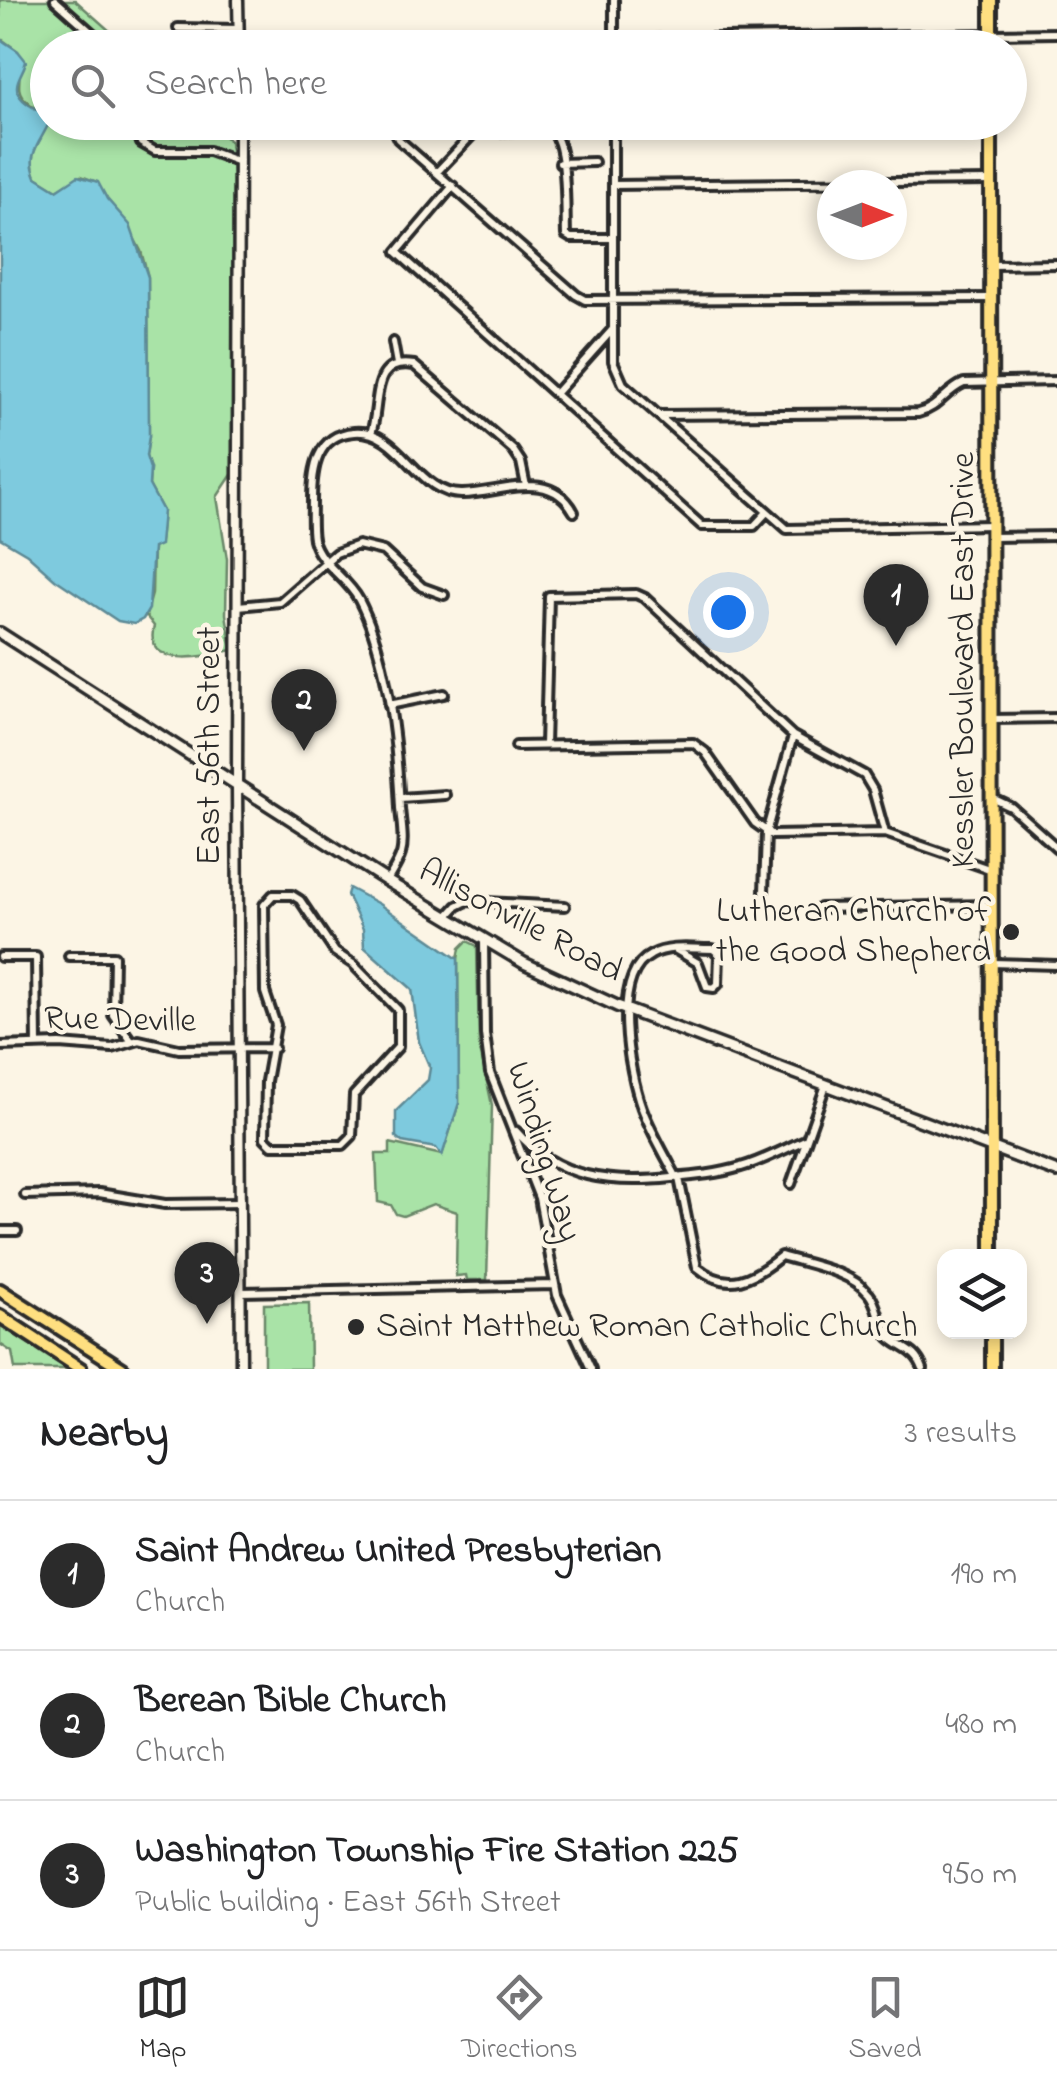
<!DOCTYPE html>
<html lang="en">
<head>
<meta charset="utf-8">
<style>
	:root { --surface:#fff; --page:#f2f2f2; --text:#202124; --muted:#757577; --line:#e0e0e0; --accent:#2b2b2b }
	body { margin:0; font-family:"Indie Flower",sans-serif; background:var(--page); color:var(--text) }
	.controls { position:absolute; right:30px; bottom:30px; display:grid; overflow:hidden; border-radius:20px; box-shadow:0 5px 15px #0003 }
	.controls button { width:90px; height:90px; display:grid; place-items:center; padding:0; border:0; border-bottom:2px solid var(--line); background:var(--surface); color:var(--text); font:50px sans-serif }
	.compass { position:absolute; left:817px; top:170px; width:90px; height:90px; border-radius:50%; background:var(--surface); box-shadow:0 5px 15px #0003; rotate:90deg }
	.you { position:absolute; left:728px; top:612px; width:35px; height:35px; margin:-25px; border:8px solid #fff; border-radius:50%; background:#1a73e8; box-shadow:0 0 0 15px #1a73e833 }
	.badge { display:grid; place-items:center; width:65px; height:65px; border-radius:50%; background:var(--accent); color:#fff; font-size:32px; font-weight:700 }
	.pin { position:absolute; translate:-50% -82px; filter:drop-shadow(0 2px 5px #0008) }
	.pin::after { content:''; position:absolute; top:52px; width:35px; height:30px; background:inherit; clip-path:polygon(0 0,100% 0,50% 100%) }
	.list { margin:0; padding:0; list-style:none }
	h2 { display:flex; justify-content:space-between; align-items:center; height:130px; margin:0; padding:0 40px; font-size:42px }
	h2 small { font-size:32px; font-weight:400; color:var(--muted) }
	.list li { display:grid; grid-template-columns:65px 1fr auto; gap:30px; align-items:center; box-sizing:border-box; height:150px; padding:0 40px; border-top:2px solid var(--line) }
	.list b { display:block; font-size:38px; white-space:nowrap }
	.list p { margin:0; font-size:32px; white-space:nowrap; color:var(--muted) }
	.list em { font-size:32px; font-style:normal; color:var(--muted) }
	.icon { flex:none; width:55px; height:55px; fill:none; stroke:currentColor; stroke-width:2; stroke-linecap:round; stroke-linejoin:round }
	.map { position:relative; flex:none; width:1057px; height:1369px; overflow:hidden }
	.search { position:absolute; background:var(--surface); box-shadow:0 5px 15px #0003; left:30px; right:30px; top:30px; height:110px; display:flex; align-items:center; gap:25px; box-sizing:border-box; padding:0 35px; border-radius:55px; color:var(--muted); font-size:38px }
	.sheet { height:580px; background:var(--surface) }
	nav { display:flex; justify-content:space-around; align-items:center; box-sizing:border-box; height:140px; border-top:2px solid var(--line); background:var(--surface); font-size:28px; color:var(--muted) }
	nav a { display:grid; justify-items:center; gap:5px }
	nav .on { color:var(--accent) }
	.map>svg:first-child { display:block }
	.green { fill:#a9e3a7; stroke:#6a8769; stroke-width:2.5 }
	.water { fill:#7ecade; stroke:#5d8a96; stroke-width:2.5 }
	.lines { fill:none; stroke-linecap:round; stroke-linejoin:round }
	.minor-casing { stroke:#2b2b2b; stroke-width:14 }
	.tertiary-casing { stroke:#2b2b2b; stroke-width:15 }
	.secondary-casing { stroke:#2b2b2b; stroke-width:16 }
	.primary-casing { stroke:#2b2b2b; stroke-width:18 }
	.minor { stroke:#fcf5e5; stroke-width:6 }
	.tertiary { stroke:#fcf5e5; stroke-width:8 }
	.secondary { stroke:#fcf5e5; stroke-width:9 }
	.primary { stroke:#ffdf80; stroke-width:10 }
	.poi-dot { fill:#2b2b2b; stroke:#fcf5e5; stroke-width:4 }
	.labels { text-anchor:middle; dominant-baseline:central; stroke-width:9; stroke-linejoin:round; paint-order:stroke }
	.street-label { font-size:35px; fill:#2b2b2b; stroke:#fcf5e5 }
	.poi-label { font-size:35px; fill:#2b2b2b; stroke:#fcf5e5; text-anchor:end }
</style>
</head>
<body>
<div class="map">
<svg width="1057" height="1369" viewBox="0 0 1057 1369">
	<rect width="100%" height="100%" fill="#fcf5e5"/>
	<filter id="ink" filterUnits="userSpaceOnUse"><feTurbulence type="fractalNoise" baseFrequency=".01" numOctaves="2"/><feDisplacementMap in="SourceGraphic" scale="20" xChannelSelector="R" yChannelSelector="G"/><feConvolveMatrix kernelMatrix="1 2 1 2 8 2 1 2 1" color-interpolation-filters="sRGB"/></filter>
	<g filter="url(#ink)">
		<path class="green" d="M 0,0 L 75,0 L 128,47 L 48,48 L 47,118 C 5,85 25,97 18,51 L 0,38 Z
			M 48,123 L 210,123 L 230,141 L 233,173 L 233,473 L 217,497 L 227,559 L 226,614 L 232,650 C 206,657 142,670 154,626 L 146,616 L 152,594 L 153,547 L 160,541 L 163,511 L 149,485 L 150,469 L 146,456 L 149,436 L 148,277 L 141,251 L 125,221 L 107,199 L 97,182 L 81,176 L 57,190 L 36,177 C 26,154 40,143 48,123 Z
			M 467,941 L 477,946 L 479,1045 L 492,1105 L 487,1280 L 467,1280 L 466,1275 L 456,1276 L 457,1212 L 433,1204 L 403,1216 L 396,1214 L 391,1205 L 378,1202 L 376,1154 L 390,1154 L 390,1143 L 442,1155 L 459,1103 L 458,959 L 460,948 Z
			M 309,1303 L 310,1369 L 264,1369 L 264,1304 Z
			M 0,1325 L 69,1369 L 15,1369 L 12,1352 L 0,1344 Z"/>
		<path class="water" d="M 0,39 L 18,51 L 26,61 C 25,69 17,78 17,86 C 16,102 37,108 47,116 L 49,123 C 40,143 26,154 36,177 L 57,190 L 78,176 L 98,182 L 107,199 L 130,225 L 148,277 L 149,436 L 146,456 L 150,469 L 149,485 L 163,511 L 160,545 L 153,548 L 149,609 L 143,619 L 134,624 L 118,621 L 55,579 L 27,554 L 0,538 Z
			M 349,888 L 379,904 L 458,959 L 459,1103 L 442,1156 L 436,1148 L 402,1142 L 396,1137 L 396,1111 L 428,1080 L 430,1068 L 419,1042 L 412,989 L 364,947 L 363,929 L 347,895 Z"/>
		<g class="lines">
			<g class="minor-casing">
				<path id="minor" d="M 55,0 L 109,48
					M 178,28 L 238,29
					M 239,45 L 1057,33
					M 614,48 L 614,0
					M 135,122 L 141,143 L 155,151 L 209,151 L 239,162
					M 390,122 L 398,139 L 576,295 L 585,300 L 991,298
					M 613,122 L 613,361 L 623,384 L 787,529 L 991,525
					M 560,163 L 594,162
					M 437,172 L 475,132 L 551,130 C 568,144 565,211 566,235 L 571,238 L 613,238
					M 613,185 L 991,181
					M 453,186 L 397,252 L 702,526 L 754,526 L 767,512
					M 992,265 L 1057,264
					M 393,342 L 397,364
					M 555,394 L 613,329
					M 659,415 L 918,413 C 939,408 945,391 964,383 L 1057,381
					M 371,433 C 381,406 369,357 414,365 L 513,450 L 521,462 L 526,486
					M 992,537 L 1057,536
					M 238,606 L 280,602 L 336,553 L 358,545 L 383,551 L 422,587 L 444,595
					M 389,705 L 444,694
					M 992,719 L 1057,718
					M 545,745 L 549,596 L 636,594 L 645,598 L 793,736 L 864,775 L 873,790 L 885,833
					M 516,746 L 693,743 L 705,752 L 755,823 L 772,835 L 885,833 L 992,870
					M 400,798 L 445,795
					M 992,798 L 1011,807 L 1057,848
					M 387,881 C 392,872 398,864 401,854 C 405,840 401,822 400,808 C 397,746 388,656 359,600 C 347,577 319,564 313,539 C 311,527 312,513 312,501 C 312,470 316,435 354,432 C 401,428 417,496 463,494 C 502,493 550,468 574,512
					M 764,892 L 766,833 L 793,736
					M 273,895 L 292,895 L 300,900 L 335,952 L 353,964 L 398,1010 L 398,1047 L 354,1095 L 352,1136 L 343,1145 L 272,1145 L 265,1138 L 266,1081 L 276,1025 L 265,992 L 264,905 Z
					M 820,908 L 991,905
					M 447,917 L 457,906 L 467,901 L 565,906
					M 484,941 L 485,1034 L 490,1073 L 539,1198 L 557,1295 L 591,1369
					M 676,950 L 698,963 L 707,987 L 714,988 L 718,984 L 719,954 L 713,949 C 694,949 669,945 651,955 C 610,976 629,1072 642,1108 C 651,1132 665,1155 677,1178
					M 69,956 L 114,956 L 113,1015 L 132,1042
					M 1,957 L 36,957 L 37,1044
					M 993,963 L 1057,965
					M 0,1046 L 60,1044 L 112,1048 L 139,1040 L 179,1049 L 274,1048
					M 516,1131 C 558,1180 612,1184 672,1178 C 695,1176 718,1174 741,1167 C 763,1161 784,1149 805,1140
					M 679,1178 L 697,1267 C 728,1293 753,1279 781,1256 C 807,1264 851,1271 869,1294 C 879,1306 878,1326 889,1337 C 903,1350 916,1349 923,1369
					M 791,1184 L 826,1085
					M 25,1195 L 99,1193 L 165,1204 L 240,1203
					M 0,1231 L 17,1231
					M 241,1292 L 555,1285"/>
			</g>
			<g class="tertiary-casing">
				<path id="tertiary" d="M 238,0 L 239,48
					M 239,122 L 237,785 L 241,1369"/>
			</g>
			<g class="secondary-casing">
				<path id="secondary" d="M 0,633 L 387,881 L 524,963 L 617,1006 L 1057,1172"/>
			</g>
			<g class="primary-casing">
				<path id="primary" d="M 991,48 L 991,0
					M 991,122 L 992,1256
					M 0,1290 L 123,1369
					M 0,1316 L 81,1369
					M 992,1332 L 992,1369"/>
			</g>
			<use href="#minor" class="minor"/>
			<use href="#tertiary" class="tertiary"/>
			<use href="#secondary" class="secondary"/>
			<use href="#primary" class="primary"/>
		</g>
	</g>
	<g class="poi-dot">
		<circle cx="1011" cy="932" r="10"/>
		<circle cx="356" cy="1327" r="10"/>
	</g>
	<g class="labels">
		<g class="street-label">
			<text transform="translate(964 660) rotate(-90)">Kessler Boulevard East Drive</text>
			<text transform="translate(210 746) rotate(-90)">East 56th Street</text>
			<text transform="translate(520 922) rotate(28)">Allisonville Road</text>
			<text transform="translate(120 1021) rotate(1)">Rue Deville</text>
			<text transform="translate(543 1152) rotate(73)">Winding Way</text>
		</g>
		<g class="poi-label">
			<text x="991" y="912">Lutheran Church of<tspan x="991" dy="40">the Good Shepherd</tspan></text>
			<text x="376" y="1327" text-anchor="start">Saint Matthew Roman Catholic Church</text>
		</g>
	</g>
</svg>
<div class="controls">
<button><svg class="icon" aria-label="layers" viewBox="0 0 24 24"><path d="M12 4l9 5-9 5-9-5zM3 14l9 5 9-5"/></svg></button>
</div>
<svg class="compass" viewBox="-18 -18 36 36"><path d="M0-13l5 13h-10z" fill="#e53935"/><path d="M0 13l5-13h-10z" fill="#757577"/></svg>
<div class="you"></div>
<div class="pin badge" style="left:896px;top:646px">1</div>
<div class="pin badge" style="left:304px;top:751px">2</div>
<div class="pin badge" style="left:207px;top:1324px">3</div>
<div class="search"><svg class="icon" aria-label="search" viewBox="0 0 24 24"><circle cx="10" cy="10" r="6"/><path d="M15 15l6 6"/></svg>Search here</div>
</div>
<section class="sheet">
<h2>Nearby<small>3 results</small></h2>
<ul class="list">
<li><span class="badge">1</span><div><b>Saint Andrew United Presbyterian</b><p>Church</p></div><em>190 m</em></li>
<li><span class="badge">2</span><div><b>Berean Bible Church</b><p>Church</p></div><em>480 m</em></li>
<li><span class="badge">3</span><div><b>Washington Township Fire Station 225</b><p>Public building · East 56th Street</p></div><em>950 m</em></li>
</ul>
</section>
<nav>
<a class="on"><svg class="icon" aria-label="map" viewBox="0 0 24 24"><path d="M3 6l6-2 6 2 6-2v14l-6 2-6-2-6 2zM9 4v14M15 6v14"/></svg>Map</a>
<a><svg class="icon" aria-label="directions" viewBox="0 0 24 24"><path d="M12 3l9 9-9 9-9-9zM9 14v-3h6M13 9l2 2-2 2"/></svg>Directions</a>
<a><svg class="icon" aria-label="saved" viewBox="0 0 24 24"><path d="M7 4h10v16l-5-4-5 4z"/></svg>Saved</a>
</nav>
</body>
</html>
